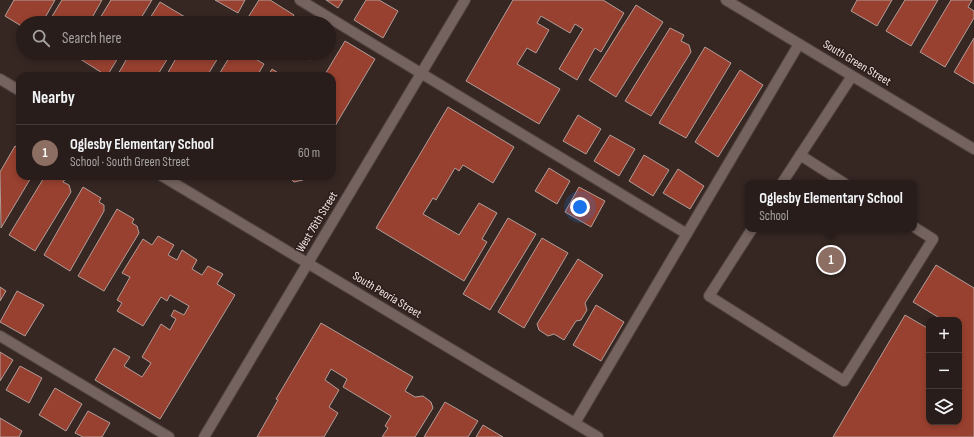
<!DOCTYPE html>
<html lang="en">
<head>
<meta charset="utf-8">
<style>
	:root { --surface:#281d1a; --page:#302623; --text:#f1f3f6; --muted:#a5a2a2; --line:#443b39; --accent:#56c9e0 }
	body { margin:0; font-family:"Sofia Sans Condensed",sans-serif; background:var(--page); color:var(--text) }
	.controls { position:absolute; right:12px; bottom:12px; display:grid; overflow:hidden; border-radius:8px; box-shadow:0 2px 6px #0003 }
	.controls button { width:36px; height:36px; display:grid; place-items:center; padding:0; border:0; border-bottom:1px solid var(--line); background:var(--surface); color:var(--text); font:20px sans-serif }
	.you { position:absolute; left:580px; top:207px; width:14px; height:14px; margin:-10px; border:3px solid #fff; border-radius:50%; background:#1a73e8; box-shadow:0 0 0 6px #1a73e833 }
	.badge { display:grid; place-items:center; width:26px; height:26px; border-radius:50%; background:var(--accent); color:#fff; font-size:13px; font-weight:700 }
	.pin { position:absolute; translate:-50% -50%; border:2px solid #fff; box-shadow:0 1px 4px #0006 }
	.popup { position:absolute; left:745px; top:180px; width:172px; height:52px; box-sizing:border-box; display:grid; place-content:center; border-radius:8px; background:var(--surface); filter:drop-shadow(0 1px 3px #0005); font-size:13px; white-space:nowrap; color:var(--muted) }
	.popup b { font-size:15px; color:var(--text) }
	.popup::after { content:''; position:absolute; left:50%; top:100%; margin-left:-8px; border:8px solid transparent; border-top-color:var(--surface) }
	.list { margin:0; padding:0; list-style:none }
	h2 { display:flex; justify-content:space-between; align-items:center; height:52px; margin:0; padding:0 16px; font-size:17px }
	h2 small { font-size:13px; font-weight:400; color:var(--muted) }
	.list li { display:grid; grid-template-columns:26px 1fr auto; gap:12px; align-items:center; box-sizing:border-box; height:56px; padding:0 16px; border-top:1px solid var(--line) }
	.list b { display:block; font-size:15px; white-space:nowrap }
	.list p { margin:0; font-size:13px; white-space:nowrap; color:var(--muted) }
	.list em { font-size:13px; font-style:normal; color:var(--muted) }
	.icon { flex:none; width:22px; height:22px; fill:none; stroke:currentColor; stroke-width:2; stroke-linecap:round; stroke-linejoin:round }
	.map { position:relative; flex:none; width:974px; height:437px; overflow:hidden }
	.search { position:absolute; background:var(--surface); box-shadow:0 2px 6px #0003; left:16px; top:16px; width:320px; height:44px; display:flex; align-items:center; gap:10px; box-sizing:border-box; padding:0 14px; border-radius:22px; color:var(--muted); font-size:15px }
	.panel { position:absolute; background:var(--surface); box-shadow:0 2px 6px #0003; left:16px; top:72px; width:320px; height:108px; border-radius:12px }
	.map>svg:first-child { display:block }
	.building { fill:#994130; stroke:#b19d99 }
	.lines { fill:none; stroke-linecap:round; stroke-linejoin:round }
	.lane-casing { stroke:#504341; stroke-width:12 }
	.street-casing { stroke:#504341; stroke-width:12 }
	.secondary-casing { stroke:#504341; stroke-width:12 }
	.lane { stroke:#75635f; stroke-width:10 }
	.street { stroke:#75635f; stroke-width:10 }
	.secondary { stroke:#75635f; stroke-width:10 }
	.labels { text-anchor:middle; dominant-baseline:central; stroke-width:3; stroke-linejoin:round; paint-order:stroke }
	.street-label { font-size:12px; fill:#f1e6e4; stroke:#2c1d1a }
</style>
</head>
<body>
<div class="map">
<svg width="974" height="437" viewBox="0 0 974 437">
	<rect width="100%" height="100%" fill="#362723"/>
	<path class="building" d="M 14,0 L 55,0 L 42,23 L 23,23 L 23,27 L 5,16 Z
		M 62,0 L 102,0 L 89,23 L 48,23 Z
		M 111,0 L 152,0 L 138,23 L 97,23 Z
		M 215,0 L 245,0 L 238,13 Z
		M 259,0 L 270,0 L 294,15 L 289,23 L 254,23 L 247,19 Z
		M 326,0 L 343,0 L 338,8 Z
		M 366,0 L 379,0 L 398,11 L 383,38 L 354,20 Z
		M 513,0 L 603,0 L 624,13 L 601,52 L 595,48 L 577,80 L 559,69 L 583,29 L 575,24 L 570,33 L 541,16 L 537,23 L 549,30 L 536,53 L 527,48 L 517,64 L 560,89 L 539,124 L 466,81 Z
		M 857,0 L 892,0 L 877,26 L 851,11 Z
		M 905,0 L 938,0 L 911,46 L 886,31 Z
		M 951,0 L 972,0 L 968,7 L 974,11 L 974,18 L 945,67 L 920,52 Z
		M 160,2 L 190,20 L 188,23 L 147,23 Z
		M 636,5 L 663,22 L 616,97 L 589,80 Z
		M 670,28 L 684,35 L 681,41 L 689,45 L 691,52 L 651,116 L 625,101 Z
		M 974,38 L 974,84 L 954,72 Z
		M 345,41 L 375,59 L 332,131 L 332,76 L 324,76 Z
		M 705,47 L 731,63 L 686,138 L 659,123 Z
		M 79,53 L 121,53 L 107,76 L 77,57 Z
		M 130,53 L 171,53 L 157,76 L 117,76 Z
		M 179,53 L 221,53 L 207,76 L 166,76 Z
		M 232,53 L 245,53 L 264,64 L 257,76 L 218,76 Z
		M 299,53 L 315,53 L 311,60 Z
		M 272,69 L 283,76 L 268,76 Z
		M 740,70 L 763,85 L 718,157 L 695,142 Z
		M 448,107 L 514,147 L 493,183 L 463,165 L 459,171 L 455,168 L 436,200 L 433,198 L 423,214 L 459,235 L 479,203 L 497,213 L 482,239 L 487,242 L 464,281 L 376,228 Z
		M 578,115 L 601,129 L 586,154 L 563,141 Z
		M 610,135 L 635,149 L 619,176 L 594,161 Z
		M 15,146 L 20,149 L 20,176 L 32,176 L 1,228 L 0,172 Z
		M 644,155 L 669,170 L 653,196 L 629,181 Z
		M 549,168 L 570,181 L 557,204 L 535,191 Z
		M 678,169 L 704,186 L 690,209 L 663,193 Z
		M 45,176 L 63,176 L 66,178 L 63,182 L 69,185 L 71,192 L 35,251 L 9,235 Z
		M 288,176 L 305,176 L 303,180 L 294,182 Z
		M 83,187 L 101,198 L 99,202 L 104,205 L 104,211 L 70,271 L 44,255 Z
		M 579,187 L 605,201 L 591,227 L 565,212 Z
		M 117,209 L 134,219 L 132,223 L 137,226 L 139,233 L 104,291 L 78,276 Z
		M 508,218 L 536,234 L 490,310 L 463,294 Z
		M 158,236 L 174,245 L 168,255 L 177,260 L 182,250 L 197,260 L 192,269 L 202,275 L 208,266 L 223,274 L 217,284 L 235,295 L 160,419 L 95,380 L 114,348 L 130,357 L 124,366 L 142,377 L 151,363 L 142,357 L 161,324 L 170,330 L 176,319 L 171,316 L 174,310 L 184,315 L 189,306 L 170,295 L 167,301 L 161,297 L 143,326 L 117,311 L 122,303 L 117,300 L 130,277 L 122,273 L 143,239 L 152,245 Z
		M 542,238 L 568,253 L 524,328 L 498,312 Z
		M 578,259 L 603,275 L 585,303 L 587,310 L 581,320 L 576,321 L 564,340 L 554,334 L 548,336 L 539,330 L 537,324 Z
		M 936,265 L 974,288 L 974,437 L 833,437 L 905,315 L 929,329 L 929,422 L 959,422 L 959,320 L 943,320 L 913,302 Z
		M 0,287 L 6,291 L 0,301 Z
		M 17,291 L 44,305 L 25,336 L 0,322 Z
		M 596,305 L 624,322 L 601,361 L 573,345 Z
		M 321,323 L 413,377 L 405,391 L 415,397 L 423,396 L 431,402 L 433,408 L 415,437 L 382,437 L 388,428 L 385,426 L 391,416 L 343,387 L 347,379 L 331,369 L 325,380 L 339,390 L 329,407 L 338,413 L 324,437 L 257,437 L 278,400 L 276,399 Z
		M 0,352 L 13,360 L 0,381 Z
		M 20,366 L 42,378 L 29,403 L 6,390 Z
		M 55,388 L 82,404 L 66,431 L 39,415 Z
		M 445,402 L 478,421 L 468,437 L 424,437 Z
		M 88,411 L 110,423 L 102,437 L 83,437 L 75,433 Z
		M 0,418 L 22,431 L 19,437 L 0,437 Z
		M 483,425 L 503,437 L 476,437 Z"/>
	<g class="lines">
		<g class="lane-casing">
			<path id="lane" d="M 300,0 L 687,234
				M 800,155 L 844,183
				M 782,183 L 852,76
				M 752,229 L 709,296 L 844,381 L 933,239 L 914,227
				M 0,336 L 169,437
				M 575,423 L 799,44"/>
		</g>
		<g class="street-casing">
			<path id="street" d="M 726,0 L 974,149
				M 0,79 L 20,91
				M 162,176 L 598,437"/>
		</g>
		<g class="secondary-casing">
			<path id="secondary" d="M 204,437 L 465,0"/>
		</g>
		<use href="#lane" class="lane"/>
		<use href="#street" class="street"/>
		<use href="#secondary" class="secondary"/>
	</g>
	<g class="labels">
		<g class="street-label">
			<text transform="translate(857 63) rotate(31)">South Green Street</text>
			<text transform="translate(317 222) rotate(-59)">West 76th Street</text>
			<text transform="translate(387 295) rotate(31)">South Peoria Street</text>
		</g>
	</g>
</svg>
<div class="controls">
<button>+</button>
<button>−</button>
<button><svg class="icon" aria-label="layers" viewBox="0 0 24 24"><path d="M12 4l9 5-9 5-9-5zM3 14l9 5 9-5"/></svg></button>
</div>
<div class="you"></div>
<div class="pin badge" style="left:831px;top:260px;background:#8d6e63">1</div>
<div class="popup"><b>Oglesby Elementary School</b>School</div>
<div class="search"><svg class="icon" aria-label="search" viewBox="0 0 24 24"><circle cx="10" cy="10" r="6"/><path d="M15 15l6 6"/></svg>Search here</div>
<section class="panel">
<h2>Nearby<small></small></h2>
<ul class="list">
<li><span class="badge" style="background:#8d6e63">1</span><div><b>Oglesby Elementary School</b><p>School · South Green Street</p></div><em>60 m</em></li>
</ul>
</section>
</div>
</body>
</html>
